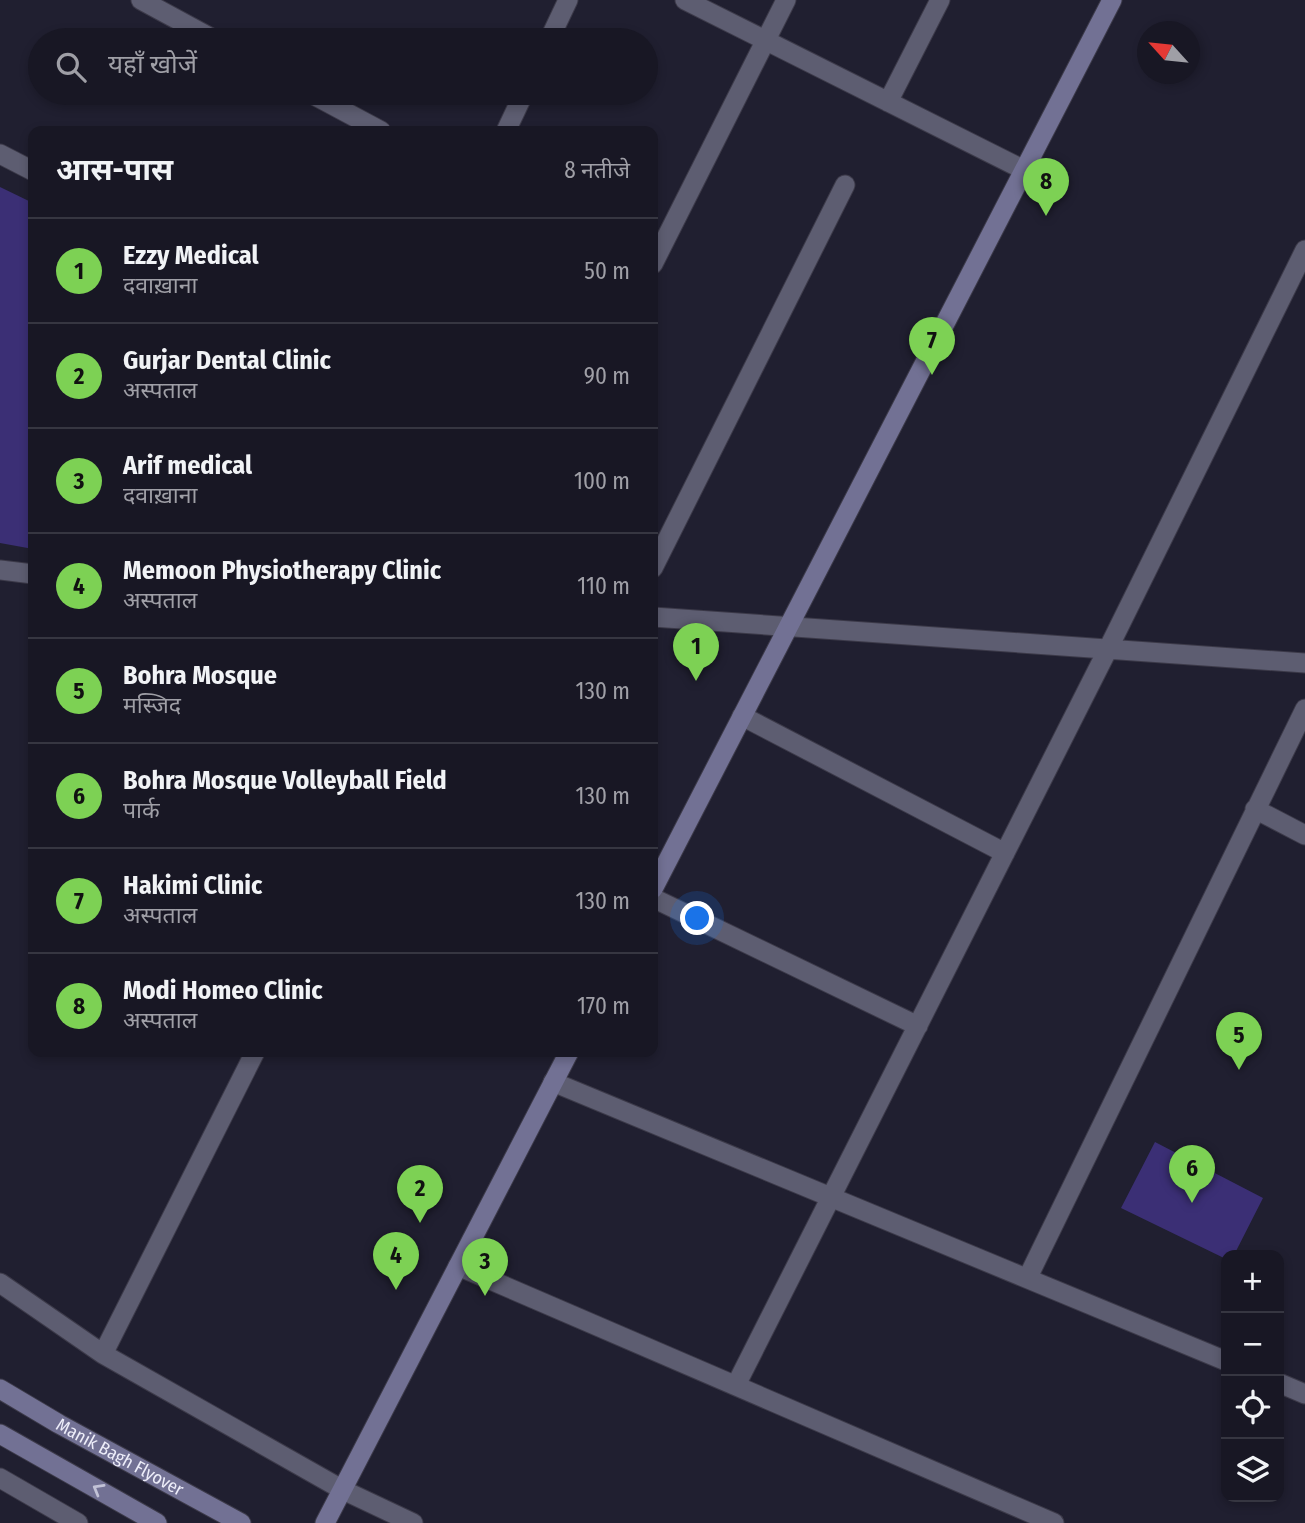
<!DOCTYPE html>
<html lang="hi">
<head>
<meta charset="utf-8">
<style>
	:root { --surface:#181724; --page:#252431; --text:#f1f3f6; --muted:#9f9fa6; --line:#363641; --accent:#7dd154 }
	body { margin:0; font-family:"Fira Sans Condensed","Noto Sans Devanagari",sans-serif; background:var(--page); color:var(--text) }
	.controls { position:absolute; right:21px; bottom:21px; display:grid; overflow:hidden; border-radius:14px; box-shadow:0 4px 10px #0003 }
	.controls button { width:63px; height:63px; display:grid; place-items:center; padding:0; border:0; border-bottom:2px solid var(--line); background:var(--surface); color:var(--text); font:35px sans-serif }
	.compass { position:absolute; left:1137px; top:21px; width:63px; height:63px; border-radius:50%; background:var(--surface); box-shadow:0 4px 10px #0003; rotate:297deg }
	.you { position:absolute; left:698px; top:919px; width:24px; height:24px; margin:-18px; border:5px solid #fff; border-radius:50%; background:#1a73e8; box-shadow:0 0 0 10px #1a73e833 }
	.badge { display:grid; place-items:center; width:46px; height:46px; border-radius:50%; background:var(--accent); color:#111; font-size:23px; font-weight:700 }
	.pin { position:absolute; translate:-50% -58px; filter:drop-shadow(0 2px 4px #0008) }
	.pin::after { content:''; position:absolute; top:37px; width:24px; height:21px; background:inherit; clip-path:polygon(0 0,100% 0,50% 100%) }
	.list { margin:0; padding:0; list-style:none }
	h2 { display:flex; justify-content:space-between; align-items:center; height:91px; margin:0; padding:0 28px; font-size:30px }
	h2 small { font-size:23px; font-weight:400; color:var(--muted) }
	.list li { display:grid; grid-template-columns:46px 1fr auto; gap:21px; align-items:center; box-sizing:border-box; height:105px; padding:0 28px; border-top:2px solid var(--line) }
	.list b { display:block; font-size:26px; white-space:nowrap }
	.list p { margin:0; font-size:23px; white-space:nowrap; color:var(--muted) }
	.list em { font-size:23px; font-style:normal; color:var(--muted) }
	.icon { flex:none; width:38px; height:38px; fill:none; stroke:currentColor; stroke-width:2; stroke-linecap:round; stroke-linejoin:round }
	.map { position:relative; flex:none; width:1305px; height:1523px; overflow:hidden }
	.search { position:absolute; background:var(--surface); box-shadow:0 4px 10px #0003; left:28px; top:28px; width:630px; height:77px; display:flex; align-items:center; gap:18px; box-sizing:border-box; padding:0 24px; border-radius:38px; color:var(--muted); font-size:26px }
	.panel { position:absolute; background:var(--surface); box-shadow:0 4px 10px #0003; left:28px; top:126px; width:630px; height:931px; border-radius:14px }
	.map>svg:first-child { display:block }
	.green { fill:#3b2f75 }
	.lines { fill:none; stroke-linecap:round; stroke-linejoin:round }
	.minor-casing { stroke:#3c3a49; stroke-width:21 }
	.secondary-casing { stroke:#3c3a49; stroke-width:21 }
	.minor { stroke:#5d5d71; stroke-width:19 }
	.secondary { stroke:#727194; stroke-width:19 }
	.oneway { stroke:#c2c2d6 }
	.labels { text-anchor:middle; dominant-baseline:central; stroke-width:7; stroke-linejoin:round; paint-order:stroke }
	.street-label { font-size:18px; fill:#ededf9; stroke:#201f30 }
</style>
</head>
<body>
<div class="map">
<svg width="1305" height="1523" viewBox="0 0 1305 1523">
	<rect width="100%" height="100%" fill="#201f30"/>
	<path class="green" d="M 0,187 L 33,203 L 33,549 L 0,543 Z
		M 1155,1142 L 1263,1198 L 1234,1255 L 1226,1255 L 1226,1259 L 1121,1208 Z"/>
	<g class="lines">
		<g class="minor-casing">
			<path id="minor" d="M 141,0 L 215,40
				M 685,0 L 1024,170
				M 549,40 L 568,0
				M 310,93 L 381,131
				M 888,102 L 940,0
				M 506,131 L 524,93
				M 0,154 L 33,171
				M 653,264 L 786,0
				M 653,568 L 845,185
				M 0,570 L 33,574
				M 653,617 L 1305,663
				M 742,716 L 1005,853
				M 1255,809 L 1305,835
				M 653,898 L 918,1026
				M 553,1082 L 1226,1361
				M 458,1266 L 1054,1523
				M 1028,1277 L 1305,709
				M 0,1283 L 103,1354 L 343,1490 L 413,1523
				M 103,1354 L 255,1052
				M 1279,1383 L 1305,1394
				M 736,1385 L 1108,649 L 1305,250
				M 0,1478 L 78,1523"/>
		</g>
		<g class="secondary-casing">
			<g id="secondary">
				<path d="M 653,889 L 1112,0"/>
				<path id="s1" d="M 0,1389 L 59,1424 L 241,1523"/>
				<path d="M 0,1434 L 157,1523"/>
				<path d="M 325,1523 L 569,1052"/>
			</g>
		</g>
		<use href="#minor" class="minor"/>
		<use href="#secondary" class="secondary"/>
	</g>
	<defs><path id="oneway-chevron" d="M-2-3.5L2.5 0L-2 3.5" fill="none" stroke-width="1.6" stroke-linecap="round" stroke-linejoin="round" transform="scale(1.75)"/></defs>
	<use class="oneway" href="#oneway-chevron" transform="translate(98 1489) rotate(-150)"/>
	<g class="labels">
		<g class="street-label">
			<text stroke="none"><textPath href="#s1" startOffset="138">Manik Bagh Flyover</textPath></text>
		</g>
	</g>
</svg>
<div class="controls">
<button>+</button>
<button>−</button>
<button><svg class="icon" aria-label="locate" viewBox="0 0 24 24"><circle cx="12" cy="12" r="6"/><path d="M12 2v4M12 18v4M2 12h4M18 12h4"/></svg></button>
<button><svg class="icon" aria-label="layers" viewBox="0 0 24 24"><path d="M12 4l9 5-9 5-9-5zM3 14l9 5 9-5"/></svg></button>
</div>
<svg class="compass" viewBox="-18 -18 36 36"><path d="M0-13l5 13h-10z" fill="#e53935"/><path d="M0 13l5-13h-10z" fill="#9f9fa6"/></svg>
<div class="you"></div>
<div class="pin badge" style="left:696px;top:681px">1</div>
<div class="pin badge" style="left:420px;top:1223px">2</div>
<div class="pin badge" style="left:485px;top:1296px">3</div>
<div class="pin badge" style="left:396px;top:1290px">4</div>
<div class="pin badge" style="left:1239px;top:1070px">5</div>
<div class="pin badge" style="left:1192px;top:1203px">6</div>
<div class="pin badge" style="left:932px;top:375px">7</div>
<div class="pin badge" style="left:1046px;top:216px">8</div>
<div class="search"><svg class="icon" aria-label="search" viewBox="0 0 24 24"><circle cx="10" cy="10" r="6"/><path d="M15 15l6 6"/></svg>यहाँ खोजें</div>
<section class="panel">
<h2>आस-पास<small>8 नतीजे</small></h2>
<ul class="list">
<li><span class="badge">1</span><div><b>Ezzy Medical</b><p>दवाख़ाना</p></div><em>50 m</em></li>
<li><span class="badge">2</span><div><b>Gurjar Dental Clinic</b><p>अस्पताल</p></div><em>90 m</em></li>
<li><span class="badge">3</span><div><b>Arif medical</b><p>दवाख़ाना</p></div><em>100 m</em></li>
<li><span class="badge">4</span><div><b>Memoon Physiotherapy Clinic</b><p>अस्पताल</p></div><em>110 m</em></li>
<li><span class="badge">5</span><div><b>Bohra Mosque</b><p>मस्जिद</p></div><em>130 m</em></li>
<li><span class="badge">6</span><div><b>Bohra Mosque Volleyball Field</b><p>पार्क</p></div><em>130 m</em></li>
<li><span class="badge">7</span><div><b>Hakimi Clinic</b><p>अस्पताल</p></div><em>130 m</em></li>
<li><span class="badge">8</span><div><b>Modi Homeo Clinic</b><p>अस्पताल</p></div><em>170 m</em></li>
</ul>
</section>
</div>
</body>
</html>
